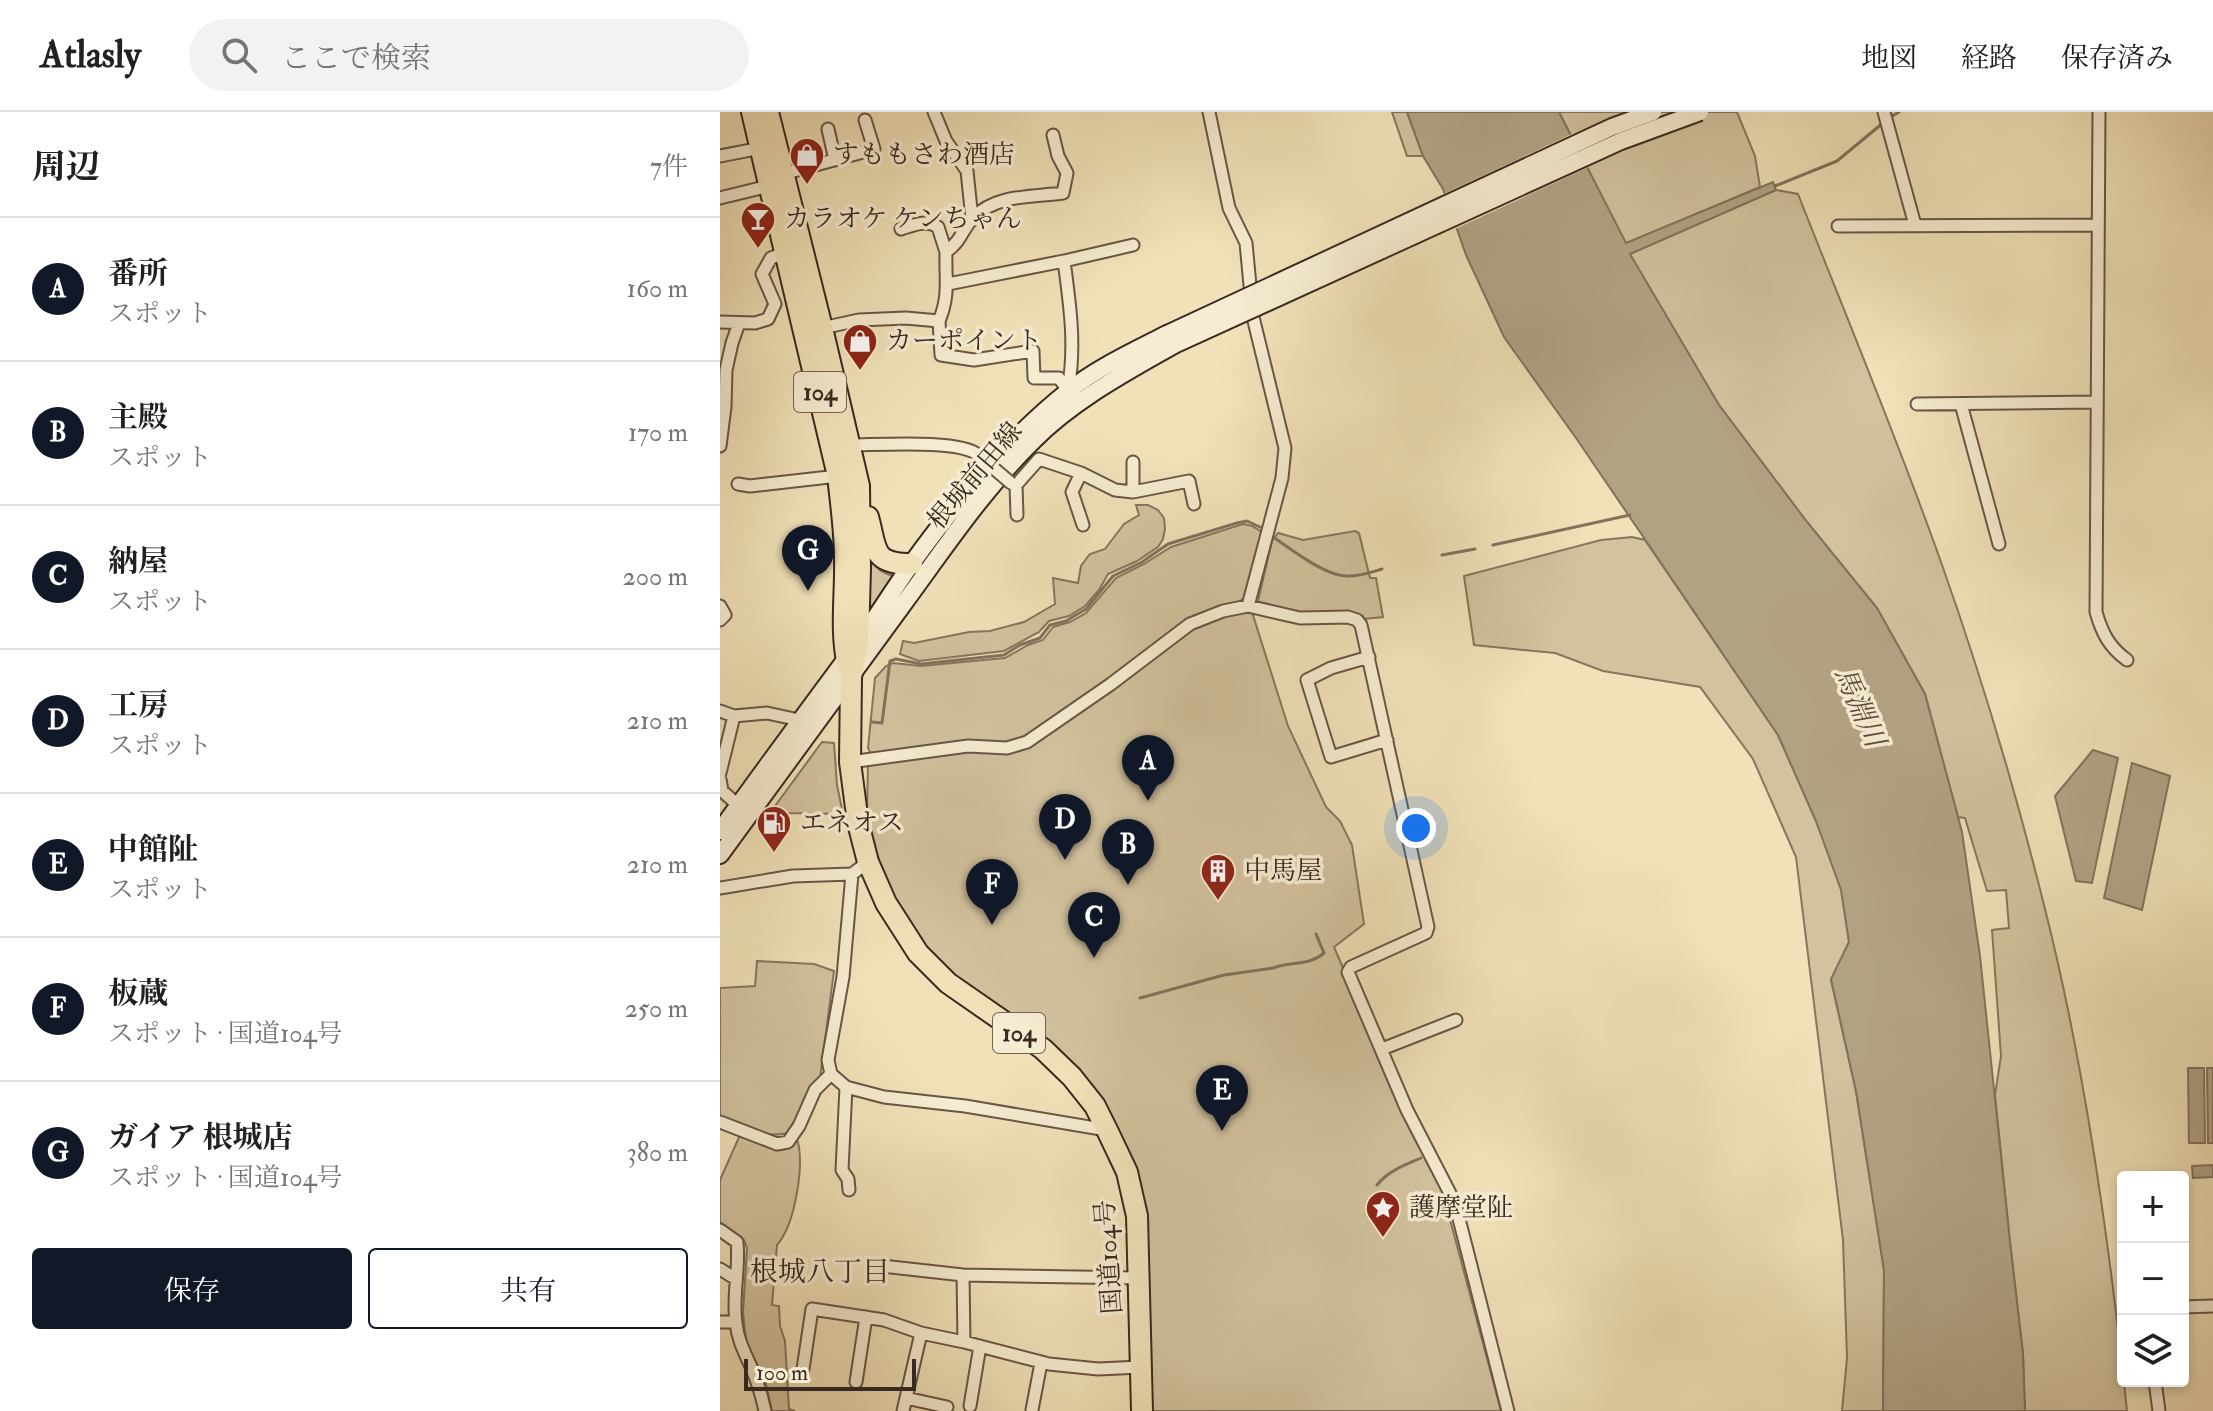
<!DOCTYPE html>
<html lang="ja">
<head>
<meta charset="utf-8">
<style>
	:root { --surface:#fff; --page:#f2f2f2; --text:#202124; --muted:#757577; --line:#e0e0e0; --accent:#111827 }
	body { margin:0; font-family:"IM FELL Double Pica","Noto Serif JP",serif; background:var(--page); color:var(--text) }
	.controls { position:absolute; right:24px; bottom:24px; display:grid; overflow:hidden; border-radius:8px; box-shadow:0 4px 12px #0003 }
	.controls button { width:72px; height:72px; display:grid; place-items:center; padding:0; border:0; border-bottom:2px solid var(--line); background:var(--surface); color:var(--text); font:40px sans-serif }
	.scale { position:absolute; left:24px; bottom:20px; width:172px; box-sizing:border-box; padding-left:8px; border:4px solid #392920; border-top:0; font-size:22px; line-height:28px; white-space:nowrap; color:#392920; -webkit-text-stroke:6px #f6ecd1; paint-order:stroke }
	.you { position:absolute; left:696px; top:716px; width:28px; height:28px; margin:-20px; border:6px solid #fff; border-radius:50%; background:#1a73e8; box-shadow:0 0 0 12px #1a73e833 }
	.badge { display:grid; place-items:center; width:52px; height:52px; border-radius:50%; background:var(--accent); color:#fff; font-size:26px; font-weight:700 }
	.pin { position:absolute; translate:-50% -66px; filter:drop-shadow(0 2px 4px #0008) }
	.pin::after { content:''; position:absolute; top:42px; width:28px; height:24px; background:inherit; clip-path:polygon(0 0,100% 0,50% 100%) }
	.list { margin:0; padding:0; list-style:none }
	h2 { display:flex; justify-content:space-between; align-items:center; height:104px; margin:0; padding:0 32px; font-size:34px }
	h2 small { font-size:26px; font-weight:400; color:var(--muted) }
	.list li { display:grid; grid-template-columns:52px 1fr auto; gap:24px; align-items:center; box-sizing:border-box; height:144px; padding:0 32px; border-top:2px solid var(--line) }
	.list b { display:block; font-size:30px; white-space:nowrap }
	.list p { margin:0; font-size:26px; white-space:nowrap; color:var(--muted) }
	.list em { font-size:26px; font-style:normal; color:var(--muted) }
	.actions { display:flex; gap:16px; padding:24px 32px }
	.actions a { flex:1; padding:18px 0; border:2px solid var(--accent); border-radius:8px; text-align:center; font-size:28px; color:var(--accent) }
	.actions .main { background:var(--accent); color:#fff }
	.icon { flex:none; width:44px; height:44px; fill:none; stroke:currentColor; stroke-width:2; stroke-linecap:round; stroke-linejoin:round }
	.map { position:relative; flex:none; width:1493px; height:1299px; overflow:hidden }
	header { display:flex; align-items:center; gap:48px; box-sizing:border-box; height:112px; padding:0 40px; background:var(--surface); border-bottom:2px solid var(--line) }
	header strong { font-size:38px }
	nav { display:flex; gap:44px; margin-inline-start:auto; font-size:28px }
	.search { width:560px; height:72px; background:var(--page); display:flex; align-items:center; gap:20px; box-sizing:border-box; padding:0 28px; border-radius:44px; color:var(--muted); font-size:30px }
	main { display:flex }
	aside { flex:1; background:var(--surface) }
	.map>svg:first-child { display:block }
	.green { fill:#d2c29e; stroke:#86765f; stroke-width:2 }
	.water { fill:#b2a284; stroke:#82725c; stroke-width:2 }
	.pier { fill:#f1e1b8 }
	.lines { fill:none; stroke-linecap:round; stroke-linejoin:round }
	.stream { stroke:#82725c; stroke-width:3 }
	.street-casing { stroke:#675746; stroke-width:15 }
	.secondary-casing { stroke:#392920; stroke-width:20 }
	.highway-casing { stroke:#392920; stroke-width:24 }
	.street { stroke:#f6ecd1; stroke-width:11 }
	.secondary { stroke:#f6ecd1; stroke-width:16 }
	.highway { stroke:#f1e1b8; stroke-width:20 }
	.street-bridge-casing { stroke:#675746; stroke-width:15; stroke-linecap:butt }
	.secondary-bridge-casing { stroke:#392920; stroke-width:20; stroke-linecap:butt }
	.street-bridge { stroke:#f6ecd1; stroke-width:11 }
	.secondary-bridge { stroke:#f6ecd1; stroke-width:16 }
	.labels { text-anchor:middle; dominant-baseline:central; stroke-width:7; stroke-linejoin:round; paint-order:stroke }
	.shield { fill:#f6ecd1; stroke:#726455; stroke-width:2 }
	.shield-label { font-size:24px; font-weight:bold; fill:#392920 }
	.poi-label { font-size:26px; fill:#392920; stroke:#f6ecd1; text-anchor:start }
	.street-label { font-size:26px; fill:#392920; stroke:#f6ecd1 }
	.water-label { font-size:28px; font-style:italic; fill:#5d4d3e; stroke:#f6ecd1 }
	.neighbourhood-label { font-size:28px; fill:#392920; stroke:#f6ecd1 }
</style>
</head>
<body>
<header>
<strong>Atlasly</strong>
<div class="search"><svg class="icon" aria-label="search" viewBox="0 0 24 24"><circle cx="10" cy="10" r="6"/><path d="M15 15l6 6"/></svg>ここで検索</div>
<nav><a>地図</a><a>経路</a><a>保存済み</a></nav>
</header>
<main>
<aside>
<h2>周辺<small>7件</small></h2>
<ul class="list">
<li><span class="badge">A</span><div><b>番所</b><p>スポット</p></div><em>160 m</em></li>
<li><span class="badge">B</span><div><b>主殿</b><p>スポット</p></div><em>170 m</em></li>
<li><span class="badge">C</span><div><b>納屋</b><p>スポット</p></div><em>200 m</em></li>
<li><span class="badge">D</span><div><b>工房</b><p>スポット</p></div><em>210 m</em></li>
<li><span class="badge">E</span><div><b>中館阯</b><p>スポット</p></div><em>210 m</em></li>
<li><span class="badge">F</span><div><b>板蔵</b><p>スポット · 国道104号</p></div><em>250 m</em></li>
<li><span class="badge">G</span><div><b>ガイア 根城店</b><p>スポット · 国道104号</p></div><em>380 m</em></li>
</ul>
<div class="actions"><a class="main">保存</a><a>共有</a></div>
</aside>
<div class="map">
<svg width="1493" height="1299" viewBox="0 0 1493 1299">
	<rect width="100%" height="100%" fill="#f1e1b8"/>
	<filter id="stains"><feTurbulence type="fractalNoise" baseFrequency=".0025" numOctaves="4"/><feColorMatrix values="0 0 0 0 .2 0 0 0 0 .09 0 0 0 0 .02 0 0 0 .5 -.17"/></filter>
	<radialGradient id="worn" r=".72"><stop offset=".6" stop-color="#630" stop-opacity="0"/><stop offset="1" stop-color="#630" stop-opacity=".3"/></radialGradient>
	<path class="green" d="M 672,0 L 687,0 L 703,44 L 687,44 Z
		M 839,0 L 1017,0 L 1035,44 L 1040,75 L 905,132 Z
		M 1056,78 L 1078,82 C 1126,204 1177,326 1221,450 C 1261,563 1296,680 1325,797 C 1366,959 1390,1134 1407,1299 L 1305,1299 L 1303,1242 L 1290,1130 L 1275,983 L 1281,944 L 1272,818 L 1289,816 L 1286,778 L 1267,779 L 1245,706 L 1238,705 L 1205,582 L 1157,496 L 1087,410 L 999,293 L 909,142 Z
		M 416,393 L 428,393 L 438,398 L 444,406 L 445,417 L 443,427 L 438,435 L 417,449 L 388,462 L 379,478 L 365,494 L 349,504 L 329,509 L 319,520 L 284,539 L 199,549 L 180,542 L 183,529 L 194,531 L 249,520 L 270,519 L 304,510 L 335,492 L 333,466 L 358,471 L 361,454 L 366,447 L 370,442 L 385,437 L 404,412 L 419,403 Z
		M 523,412 L 532,414 L 542,420 L 527,484 L 511,495 L 479,504 L 316,621 L 291,631 L 155,642 L 150,640 L 148,636 L 155,566 L 166,554 L 173,551 L 201,554 L 285,546 L 308,533 L 323,528 L 333,515 L 350,510 L 366,501 L 396,466 L 424,452 L 451,435 Z
		M 635,419 L 639,421 L 650,466 L 656,466 L 663,505 L 644,507 L 643,504 L 629,501 L 579,503 L 540,494 L 538,489 L 552,429 L 558,421 L 583,428 Z
		M 912,425 L 925,428 L 1058,623 L 1096,709 L 1122,778 L 1129,830 L 1111,868 L 1136,979 L 1164,1158 L 1163,1299 L 1122,1299 L 1127,1246 L 1123,1128 L 1076,745 L 1033,647 L 980,575 L 883,559 L 835,541 L 754,533 L 744,464 L 881,428 Z
		M 148,445 L 151,445 C 155,456 161,460 173,464 L 149,499 L 146,497 Z
		M 520,500 L 532,500 L 568,614 L 606,695 L 620,709 L 632,733 L 644,812 L 614,835 L 702,1039 L 728,1086 L 728,1100 L 781,1299 L 431,1299 L 426,1114 L 345,947 L 318,920 L 254,882 L 210,843 L 173,789 L 151,724 L 147,703 L 148,651 L 248,637 L 292,638 L 472,514 L 499,504 Z
		M 102,630 L 114,631 L 117,673 L 123,702 L 65,701 L 55,694 Z
		M 37,849 L 94,852 L 114,859 L 100,966 L 68,1021 C 44,1027 22,1014 0,1005 L 0,876 L 35,874 Z
		M 20,1023 L 55,1037 L 77,1027 C 85,1052 75,1113 57,1133 L 52,1193 L 59,1194 L 60,1214 L 65,1229 L 69,1297 L 75,1299 L 52,1299 L 46,1272 L 26,1230 L 23,1200 L 27,1136 L 24,1128 L 0,1110 L 0,1068 Z"/>
	<path class="water" d="M 687,0 L 839,0 L 906,131 L 1053,70 L 1056,78 L 910,142 L 999,293 L 1087,410 L 1157,496 L 1205,582 L 1242,720 L 1260,844 L 1290,1130 L 1303,1242 L 1305,1299 L 1163,1299 L 1164,1158 L 1136,979 L 1111,867 L 1129,830 L 1121,778 L 1096,709 L 1058,623 L 856,326 L 784,225 L 746,143 L 723,77 L 703,44 Z
		M 1373,638 L 1398,646 L 1372,771 L 1356,769 L 1335,684 Z
		M 1412,651 L 1450,664 L 1422,798 L 1384,786 Z
		M 1468,956 L 1484,956 L 1485,1031 L 1469,1031 Z
		M 1487,956 L 1493,956 L 1493,1031 L 1488,1031 Z
		M 1493,1053 L 1493,1065 L 1473,1066 L 1472,1054 Z"/>
	<path class="pier" d="M 854,21 L 871,54 L 733,118 L 721,83 Z"/>
	<g class="lines">
		<path class="stream" d="M 1169,6 L 1179,0
			M 1055,74 L 1117,49 L 1163,11
			M 556,427 C 575,440 608,466 630,464 C 641,464 652,460 662,457
			M 773,433 L 910,403
			M 722,443 L 755,437
			M 152,610 L 162,611 L 170,549 L 176,547 L 201,552 L 284,543 L 300,533 L 320,526 L 330,513 L 346,509 L 366,497 L 393,464 L 422,450 L 448,432 L 517,411 L 527,409 L 542,416
			M 420,886 L 504,863 L 553,856 C 571,849 589,854 604,841 L 596,822
			M 657,1073 C 668,1059 685,1053 701,1046"/>
		<g class="street-casing">
			<path id="street" d="M 214,0 L 226,29 L 247,59 L 252,107
				M 489,0 L 509,96 L 526,131 L 533,205 L 565,336 L 562,366 L 528,494
				M 1164,0 L 1195,113
				M 1379,0 L 1376,500 C 1382,521 1389,535 1407,548
				M 108,17 L 115,48
				M 0,44 L 41,36
				M 63,62 L 154,37 L 145,8
				M 0,86 L 49,74
				M 1118,114 L 1377,113
				M 181,117 C 194,113 206,107 218,115 L 226,140
				M 344,149 L 413,133
				M 228,172 L 344,149 C 350,193 356,235 348,278
				M 219,209 C 230,183 225,166 226,140 C 243,127 241,119 253,106 C 276,82 313,85 343,81 L 347,61 L 338,44 L 333,23
				M 0,210 L 35,211 L 48,207 L 55,192 L 42,162 L 51,146 L 67,140
				M 102,216 L 139,208 L 186,206 L 219,209 L 221,243 L 254,248 L 313,239 L 314,266 L 339,266 L 352,284
				M 1197,292 L 1376,290
				M 1241,292 L 1279,432
				M 131,333 C 157,333 241,327 258,343
				M 0,334 L 5,295 L 6,258 L 12,231 L 19,211
				M 361,361 L 352,380 L 363,413
				M 291,371 L 296,373 L 319,347 L 361,361 L 395,378 L 413,380 L 469,369 L 474,392
				M 18,372 L 30,374 L 118,364
				M 296,373 L 297,403
				M 413,380 L 413,350
				M 0,494 L 5,503 L 0,508
				M 649,545 L 611,556 L 587,568 L 611,645 L 667,628
				M 0,599 L 14,604 L 47,601 L 79,608
				M 130,650 L 248,634 L 287,636 L 307,630 L 391,572 L 470,512 L 503,499 L 528,494 L 580,506 L 628,505 L 637,508 L 641,513 L 708,815 L 706,821 L 631,855 L 628,860 L 687,998 L 735,1091 L 788,1299
				M 0,661 L 14,604
				M 0,667 L 2,679 L 18,693
				M 132,762 L 123,865 L 108,948 L 111,962 L 126,975 L 164,985 L 245,994 L 387,1018
				M 0,776 L 73,764 L 132,762 L 148,750
				M 662,937 L 736,908
				M 126,975 L 122,1058 L 128,1067 L 129,1078
				M 0,1010 L 57,1032 L 68,1030 L 79,1014 L 95,978 L 111,962
				M 0,1118 L 17,1130 C 20,1157 12,1184 16,1211 C 18,1229 25,1241 32,1257 C 38,1271 42,1285 45,1299
				M 162,1154 L 243,1163 L 419,1166
				M 0,1157 L 16,1167
				M 243,1163 L 244,1230
				M 1463,1195 L 1493,1194
				M 0,1210 L 16,1210
				M 83,1257 L 92,1197 L 164,1208 L 201,1221 L 244,1230 L 329,1252 L 378,1257 L 421,1255
				M 1435,1269 L 1439,1299
				M 136,1270 L 146,1205
				M 186,1286 L 227,1295
				M 250,1294 L 260,1234
				M 312,1298 L 321,1251
				M 183,1299 L 201,1221"/>
		</g>
		<g class="secondary-casing">
			<path id="secondary" d="M 0,719 C 45,656 91,594 137,532 C 156,506 173,478 192,451 C 237,389 287,328 347,280 C 375,257 415,238 447,222
				M 0,743 C 61,660 122,577 182,494 C 224,437 263,378 314,328 C 354,288 405,261 454,233"/>
		</g>
		<g class="highway-casing">
			<path id="highway" d="M 32,0 L 118,364 C 121,392 125,419 125,446 C 126,482 120,518 128,554
				M 48,0 L 102,216 L 139,374 L 140,456 L 138,531 L 131,565 L 130,650 L 138,711 L 148,750 L 166,791 L 198,841 L 228,871 L 323,937 L 352,965 L 375,994 L 387,1018 L 407,1060 L 417,1104 L 422,1299
				M 148,405 C 157,437 151,452 192,452"/>
		</g>
		<use href="#street" class="street"/>
		<use href="#secondary" class="secondary"/>
		<use href="#highway" class="highway"/>
		<g class="street-bridge-casing">
			<path id="street-bridge" d="M 258,343 L 291,371"/>
		</g>
		<g class="secondary-bridge-casing">
			<path id="secondary-bridge" d="M 447,222 L 892,15 L 933,0
				M 454,233 L 901,29 L 980,0"/>
		</g>
		<use href="#street-bridge" class="street-bridge"/>
		<use href="#secondary-bridge" class="secondary-bridge"/>
	</g>
	<defs>
		<g id="shop-pin" transform="scale(1.8)"><path d="M0 17L-7.5 6A9.5 9.5 0 1 1 7.5 6Z" fill="#8f2418" stroke="#f6ecd1"/><path d="M-5-2.5h2.3a2.7 3.5 0 0 1 5.4 0H5L5.5 6h-11ZM-1.5-2.5h3a1.5 2.3 0 0 0-3 0Z" fill="#fff"/></g>
		<g id="bar-pin" transform="scale(1.8)"><path d="M0 17L-7.5 6A9.5 9.5 0 1 1 7.5 6Z" fill="#8f2418" stroke="#f6ecd1"/><path d="M-6-5H6L.8 .8V4.5H3.5V6h-7V4.5H-.8V.8Z" fill="#fff"/></g>
		<g id="fuel-pin" transform="scale(1.8)"><path d="M0 17L-7.5 6A9.5 9.5 0 1 1 7.5 6Z" fill="#8f2418" stroke="#f6ecd1"/><path d="M-5.5-6h7V0h2V4h1.3V-2.5L3-4.5l.8-.8L6-3V5H2.5V1h-1V6h-7ZM-4.2-4.7v3.2H.2V-4.7Z" fill="#fff"/></g>
		<g id="building-pin" transform="scale(1.8)"><path d="M0 17L-7.5 6A9.5 9.5 0 1 1 7.5 6Z" fill="#8f2418" stroke="#f6ecd1"/><path d="M-4-6H4V6H1V3H-1V6H-4ZM-2.5-4.3h1.7v1.8h-1.7ZM.8-4.3h1.7v1.8H.8ZM-2.5-1h1.7V.8h-1.7ZM.8-1h1.7V.8H.8Z" fill="#fff"/></g>
		<g id="sight-pin" transform="scale(1.8)"><path d="M0 17L-7.5 6A9.5 9.5 0 1 1 7.5 6Z" fill="#8f2418" stroke="#f6ecd1"/><path d="M0-6L1.8-2.2L6-1.7L2.9 1.2L3.7 5.4L0 3.3L-3.7 5.4L-2.9 1.2L-6-1.7L-1.8-2.2Z" fill="#fff"/></g>
	</defs>
	<g fill-rule="evenodd">
		<use href="#shop-pin" x="87" y="43"/>
		<use href="#bar-pin" x="38" y="107"/>
		<use href="#shop-pin" x="140" y="229"/>
		<use href="#fuel-pin" x="54" y="711"/>
		<use href="#building-pin" x="498" y="759"/>
		<use href="#sight-pin" x="663" y="1096"/>
	</g>
	<g class="labels">
		<g class="shield">
			<rect x="74" y="260" width="52" height="40" rx="6"/>
			<rect x="273" y="901" width="52" height="40" rx="6"/>
		</g>
		<g class="shield-label">
			<text x="100" y="280">104</text>
			<text x="299" y="921">104</text>
		</g>
		<g class="poi-label">
			<text x="113" y="43">すももさわ酒店</text>
			<text x="64" y="107">カラオケ ケンちゃん</text>
			<text x="166" y="229">カーポイント</text>
			<text x="80" y="711">エネオス</text>
			<text x="524" y="759">中馬屋</text>
			<text x="689" y="1096">護摩堂阯</text>
		</g>
		<g class="street-label">
			<text transform="translate(255 364) rotate(-50)">根城前田線</text>
			<text transform="translate(389 1145) rotate(-94)">国道104号</text>
		</g>
		<g class="water-label">
			<text transform="translate(1139 595) rotate(66)">馬淵川</text>
		</g>
		<g class="neighbourhood-label">
			<text x="100" y="1160">根城八丁目</text>
		</g>
	</g>
	<rect width="100%" height="100%" filter="url(#stains)"/>
	<rect width="100%" height="100%" fill="url(#worn)"/>
</svg>
<div class="controls">
<button>+</button>
<button>−</button>
<button><svg class="icon" aria-label="layers" viewBox="0 0 24 24"><path d="M12 4l9 5-9 5-9-5zM3 14l9 5 9-5"/></svg></button>
</div>
<div class="scale">100 m</div>
<div class="you"></div>
<div class="pin badge" style="left:428px;top:689px">A</div>
<div class="pin badge" style="left:408px;top:773px">B</div>
<div class="pin badge" style="left:374px;top:846px">C</div>
<div class="pin badge" style="left:345px;top:748px">D</div>
<div class="pin badge" style="left:502px;top:1019px">E</div>
<div class="pin badge" style="left:272px;top:813px">F</div>
<div class="pin badge" style="left:88px;top:479px">G</div>
</div>
</main>
</body>
</html>
